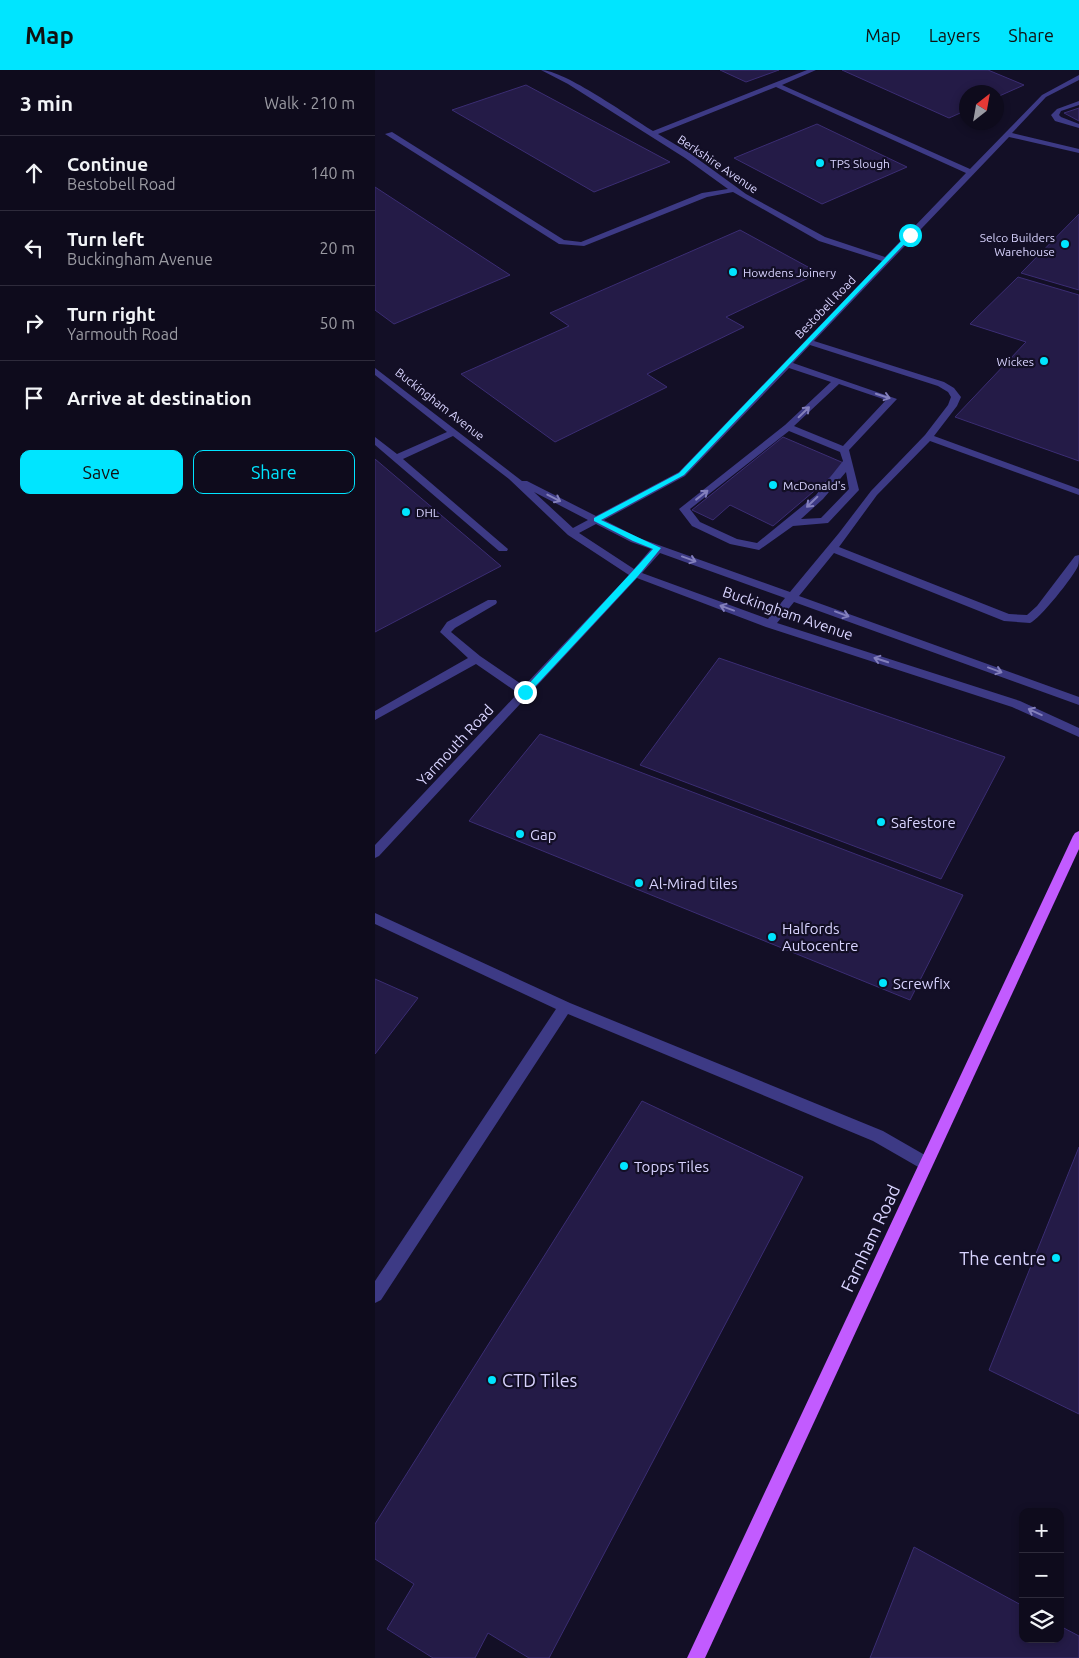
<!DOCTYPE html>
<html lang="en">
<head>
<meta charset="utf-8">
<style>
	:root { --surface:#0e0b1c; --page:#1c1929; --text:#f1f3f6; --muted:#9b9ba3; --line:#2e2b3b; --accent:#00e5ff }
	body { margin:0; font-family:Ubuntu,sans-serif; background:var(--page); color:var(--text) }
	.controls { position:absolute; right:15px; bottom:15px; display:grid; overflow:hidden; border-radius:10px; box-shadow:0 2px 8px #0003 }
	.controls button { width:45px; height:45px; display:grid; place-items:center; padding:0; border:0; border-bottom:1px solid var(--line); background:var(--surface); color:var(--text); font:25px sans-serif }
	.compass { position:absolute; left:584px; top:15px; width:45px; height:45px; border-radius:50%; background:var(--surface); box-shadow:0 2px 8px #0003; rotate:31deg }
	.stop { position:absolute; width:15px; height:15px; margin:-11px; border:4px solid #00e5ff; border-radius:50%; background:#fff }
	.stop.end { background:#00e5ff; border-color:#fff; box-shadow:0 1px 5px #0008 }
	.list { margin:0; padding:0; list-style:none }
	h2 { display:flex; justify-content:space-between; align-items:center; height:65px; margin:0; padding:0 20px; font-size:21px }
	h2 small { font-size:16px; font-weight:400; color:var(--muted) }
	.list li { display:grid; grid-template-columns:32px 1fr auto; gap:15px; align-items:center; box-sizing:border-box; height:75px; padding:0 20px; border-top:1px solid var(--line) }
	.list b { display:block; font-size:19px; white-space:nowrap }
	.list p { margin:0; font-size:16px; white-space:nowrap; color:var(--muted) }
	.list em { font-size:16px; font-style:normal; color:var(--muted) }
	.actions { display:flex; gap:10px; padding:15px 20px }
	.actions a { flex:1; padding:11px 0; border:1px solid var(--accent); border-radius:10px; text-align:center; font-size:18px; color:var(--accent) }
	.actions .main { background:var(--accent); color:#111 }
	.icon { flex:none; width:28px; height:28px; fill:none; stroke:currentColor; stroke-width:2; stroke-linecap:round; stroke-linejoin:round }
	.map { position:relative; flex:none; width:704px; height:1588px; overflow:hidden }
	header { display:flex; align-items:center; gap:30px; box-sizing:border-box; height:70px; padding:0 25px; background:var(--accent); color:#111 }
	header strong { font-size:24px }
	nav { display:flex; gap:28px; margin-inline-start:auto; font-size:18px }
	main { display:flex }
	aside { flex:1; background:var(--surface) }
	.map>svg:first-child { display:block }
	.building { fill:#241b47; stroke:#3b2d73 }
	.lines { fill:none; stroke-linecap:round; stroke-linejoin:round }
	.minor { fill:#3d3a85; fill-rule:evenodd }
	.major { fill:#c25bff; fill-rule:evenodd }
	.oneway { stroke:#837fbc }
	.route { fill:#00e5ff }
	.poi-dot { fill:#00e5ff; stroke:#130f26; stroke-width:2 }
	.labels { text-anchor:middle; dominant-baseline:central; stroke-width:4.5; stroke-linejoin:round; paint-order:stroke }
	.far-poi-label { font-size:12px; fill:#d9d4ff; stroke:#130f26; text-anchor:start }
	.far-street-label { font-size:12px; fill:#d9d4ff; stroke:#130f26 }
	.street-label { font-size:15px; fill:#d9d4ff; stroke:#130f26 }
	.poi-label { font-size:15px; fill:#d9d4ff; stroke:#130f26; text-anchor:start }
	.near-street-label { font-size:18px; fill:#d9d4ff; stroke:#130f26 }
	.near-poi-label { font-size:18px; fill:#d9d4ff; stroke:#130f26; text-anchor:end }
</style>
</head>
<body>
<header>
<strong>Map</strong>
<nav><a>Map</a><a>Layers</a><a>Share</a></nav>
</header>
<main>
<aside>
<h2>3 min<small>Walk · 210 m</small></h2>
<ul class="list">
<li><svg class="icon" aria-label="ahead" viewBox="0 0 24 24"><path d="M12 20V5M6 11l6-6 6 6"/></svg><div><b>Continue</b><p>Bestobell Road</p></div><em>140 m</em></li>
<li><svg class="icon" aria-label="left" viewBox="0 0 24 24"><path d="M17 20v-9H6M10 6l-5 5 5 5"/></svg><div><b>Turn left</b><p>Buckingham Avenue</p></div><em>20 m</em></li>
<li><svg class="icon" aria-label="right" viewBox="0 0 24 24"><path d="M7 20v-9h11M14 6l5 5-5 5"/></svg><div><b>Turn right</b><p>Yarmouth Road</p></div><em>50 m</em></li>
<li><svg class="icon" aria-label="arrive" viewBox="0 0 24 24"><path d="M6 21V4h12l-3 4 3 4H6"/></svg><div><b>Arrive at destination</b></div></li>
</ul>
<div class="actions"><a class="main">Save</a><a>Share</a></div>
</aside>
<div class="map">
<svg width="704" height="1588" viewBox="0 0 704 1588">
	<rect width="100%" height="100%" fill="#130f26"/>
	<path class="building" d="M 345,0 L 404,0 L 371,12 Z
		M 467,0 L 613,0 L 649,15 L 622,27 L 622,22 L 592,22 L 592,40 L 574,48 Z
		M 151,15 L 295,92 L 219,122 L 77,40 Z
		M 704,38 L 704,51 L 689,43 Z
		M 442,54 L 532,97 L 447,134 L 359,88 Z
		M 0,117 L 135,205 L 19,254 L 0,240 Z
		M 704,144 L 704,220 L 646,203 Z
		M 365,160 L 444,203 L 351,247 L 369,257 L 272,304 L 292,317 L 180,372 L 86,304 L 194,256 L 175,243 Z
		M 643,207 L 704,225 L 704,391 L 580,347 L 651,272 L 595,254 Z
		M 408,367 L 471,394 L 398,456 L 355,435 L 338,450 L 317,440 Z
		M 0,389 L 126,496 L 0,562 Z
		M 344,588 L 630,687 L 566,809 L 265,695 Z
		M 165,664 L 588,825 L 535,930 L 94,751 Z
		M 0,909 L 43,928 L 0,984 Z
		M 267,1031 L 428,1107 L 174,1588 L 154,1588 L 113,1563 L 100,1588 L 58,1588 L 12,1559 L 39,1514 L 0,1489 L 0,1454 Z
		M 704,1077 L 704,1344 L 614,1300 Z
		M 539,1477 L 648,1536 L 648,1569 L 685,1569 L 685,1556 L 704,1566 L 704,1588 L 495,1588 Z"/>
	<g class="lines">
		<path class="minor" d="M 166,0 C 189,0 255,47 278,61 L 432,0 L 441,0 L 407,15 L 595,99 L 667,25 L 704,5 L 704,10 L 671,27 L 637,63 L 704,79 L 704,83 L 634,67 L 439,271 L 569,312 L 579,318 L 586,327 L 582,336 L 559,366 L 704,419 L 704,425 L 555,371 L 502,425 L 464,477 L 634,544 L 652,545 L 662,536 L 700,486 L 704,485 C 704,488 704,493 703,496 C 699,506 664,550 655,553 L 629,551 L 459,483 L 424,526 L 704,627 L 704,635 L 419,532 L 402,553 L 645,631 L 704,658 L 704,667 L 637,637 L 391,557 L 262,508 L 4,786 L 0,788 L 0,775 L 143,623 L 101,594 L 0,650 L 0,641 L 93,588 L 65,562 L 72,552 L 113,530 L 121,530 L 122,532 L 121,534 L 80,558 L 76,562 L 105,586 L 149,616 L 254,505 L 193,465 L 134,409 L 78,366 L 28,389 L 133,479 L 132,481 L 124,481 L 0,375 L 0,367 L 22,384 L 72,362 L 0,305 L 0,298 L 147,411 L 152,411 L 221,446 L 304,402 L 507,191 L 444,171 L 358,122 L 332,127 L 209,176 L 184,174 L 10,64 L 17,62 L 189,170 L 206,172 L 327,123 L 353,119 L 310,88 L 193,14 ZM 401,17 L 591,103 L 510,187 L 450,167 L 371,124 L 316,84 L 283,64 ZM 435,275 L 563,316 L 573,322 L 576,327 L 573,335 L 550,365 L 496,421 L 464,463 L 415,522 L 264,468 L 229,450 L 310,406 L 414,298 L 456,312 L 410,355 L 304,439 L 317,456 L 355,474 L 384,480 L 418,456 L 453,453 L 484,420 L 474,380 L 522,329 L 418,293 ZM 464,314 L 511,330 L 468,376 L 419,356 ZM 414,361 L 465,382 L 468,391 L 441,425 L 382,473 L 362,469 L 325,452 L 315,439 ZM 471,402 L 474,419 L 446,448 L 426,449 L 448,429 ZM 159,422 L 213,450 L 198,458 ZM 221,454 L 256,472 L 276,479 L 259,499 L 204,463 ZM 285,483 L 410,528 L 393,549 L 267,503 Z
			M 704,31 L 704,35 L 686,41 L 684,45 L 686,47 L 704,54 L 704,58 L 680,51 L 676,45 L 682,39 Z
			M 0,843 L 195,933 L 508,1061 L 555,1088 L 557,1093 L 555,1098 L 550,1100 L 545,1098 L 498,1071 L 193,944 L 6,1230 L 0,1233 L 0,1211 L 181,939 L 0,854 Z"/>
		<path class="major" d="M 704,761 L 704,779 L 330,1588 L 312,1588 L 698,766 L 700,763 Z"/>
	</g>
	<defs><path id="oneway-shaft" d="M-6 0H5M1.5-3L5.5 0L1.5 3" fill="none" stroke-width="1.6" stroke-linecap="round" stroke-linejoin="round" transform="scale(1.25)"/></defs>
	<g class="oneway">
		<use href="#oneway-shaft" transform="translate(508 326) rotate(18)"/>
		<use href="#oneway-shaft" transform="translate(429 342) rotate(-44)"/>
		<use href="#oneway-shaft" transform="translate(327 425) rotate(-38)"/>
		<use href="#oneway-shaft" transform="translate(179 428) rotate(27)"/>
		<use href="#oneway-shaft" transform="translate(437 432) rotate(136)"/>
		<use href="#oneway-shaft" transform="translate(314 489) rotate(20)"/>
		<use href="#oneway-shaft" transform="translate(352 538) rotate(-160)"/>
		<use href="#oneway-shaft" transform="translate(467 544) rotate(20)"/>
		<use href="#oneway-shaft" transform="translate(506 590) rotate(-162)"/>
		<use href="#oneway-shaft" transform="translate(620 600) rotate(20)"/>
		<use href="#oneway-shaft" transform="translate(660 642) rotate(-155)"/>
	</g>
	<path class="route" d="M 533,164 L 538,165 L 309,405 L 226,450 L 286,478 L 263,506 L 153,624 L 148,624 L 148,620 L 278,479 L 258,471 L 219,451 L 219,448 L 304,403 Z"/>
	<g class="poi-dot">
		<circle cx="445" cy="93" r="5"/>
		<circle cx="690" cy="174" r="5"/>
		<circle cx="358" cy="202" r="5"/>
		<circle cx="669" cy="291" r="5"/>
		<circle cx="398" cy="415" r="5"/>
		<circle cx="31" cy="442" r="5"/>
		<circle cx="506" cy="752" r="5"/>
		<circle cx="145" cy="764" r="5"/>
		<circle cx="264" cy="813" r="5"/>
		<circle cx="397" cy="867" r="5"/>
		<circle cx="508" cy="913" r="5"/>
		<circle cx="249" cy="1096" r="5"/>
		<circle cx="681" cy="1188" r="5"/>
		<circle cx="117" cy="1310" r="5"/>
	</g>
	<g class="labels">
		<g class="far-poi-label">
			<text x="455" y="93">TPS Slough</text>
			<text x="680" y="167" text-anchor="end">Selco Builders<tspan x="680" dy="14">Warehouse</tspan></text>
			<text x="368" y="202">Howdens Joinery</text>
			<text x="659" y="291" text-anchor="end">Wickes</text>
			<text x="408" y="415">McDonald's</text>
			<text x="41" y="442">DHL</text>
		</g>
		<g class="far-street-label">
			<text transform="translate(343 94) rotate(34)">Berkshire Avenue</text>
			<text transform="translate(450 237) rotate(-46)">Bestobell Road</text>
			<text transform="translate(65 334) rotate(38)">Buckingham Avenue</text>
		</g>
		<g class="street-label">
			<text transform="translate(413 543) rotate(19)">Buckingham Avenue</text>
			<text transform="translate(80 675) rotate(-47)">Yarmouth Road</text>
		</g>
		<g class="poi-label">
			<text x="516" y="752">Safestore</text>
			<text x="155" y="764">Gap</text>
			<text x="274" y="813">Al-Mirad tiles</text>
			<text x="407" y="858">Halfords<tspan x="407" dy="17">Autocentre</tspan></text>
			<text x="518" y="913">Screwfix</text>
			<text x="259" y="1096">Topps Tiles</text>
		</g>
		<g class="near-street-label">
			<text transform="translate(495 1168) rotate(-65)">Farnham Road</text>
		</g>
		<g class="near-poi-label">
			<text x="671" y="1188">The centre</text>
			<text x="127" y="1310" text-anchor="start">CTD Tiles</text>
		</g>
	</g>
</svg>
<div class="controls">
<button>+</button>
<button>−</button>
<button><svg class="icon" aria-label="layers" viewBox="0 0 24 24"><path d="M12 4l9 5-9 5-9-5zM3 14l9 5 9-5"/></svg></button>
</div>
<svg class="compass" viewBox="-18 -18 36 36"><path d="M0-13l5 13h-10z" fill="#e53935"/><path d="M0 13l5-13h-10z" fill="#9b9ba3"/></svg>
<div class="stop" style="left:535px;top:165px"></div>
<div class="stop end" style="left:150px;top:622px"></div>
</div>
</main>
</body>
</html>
